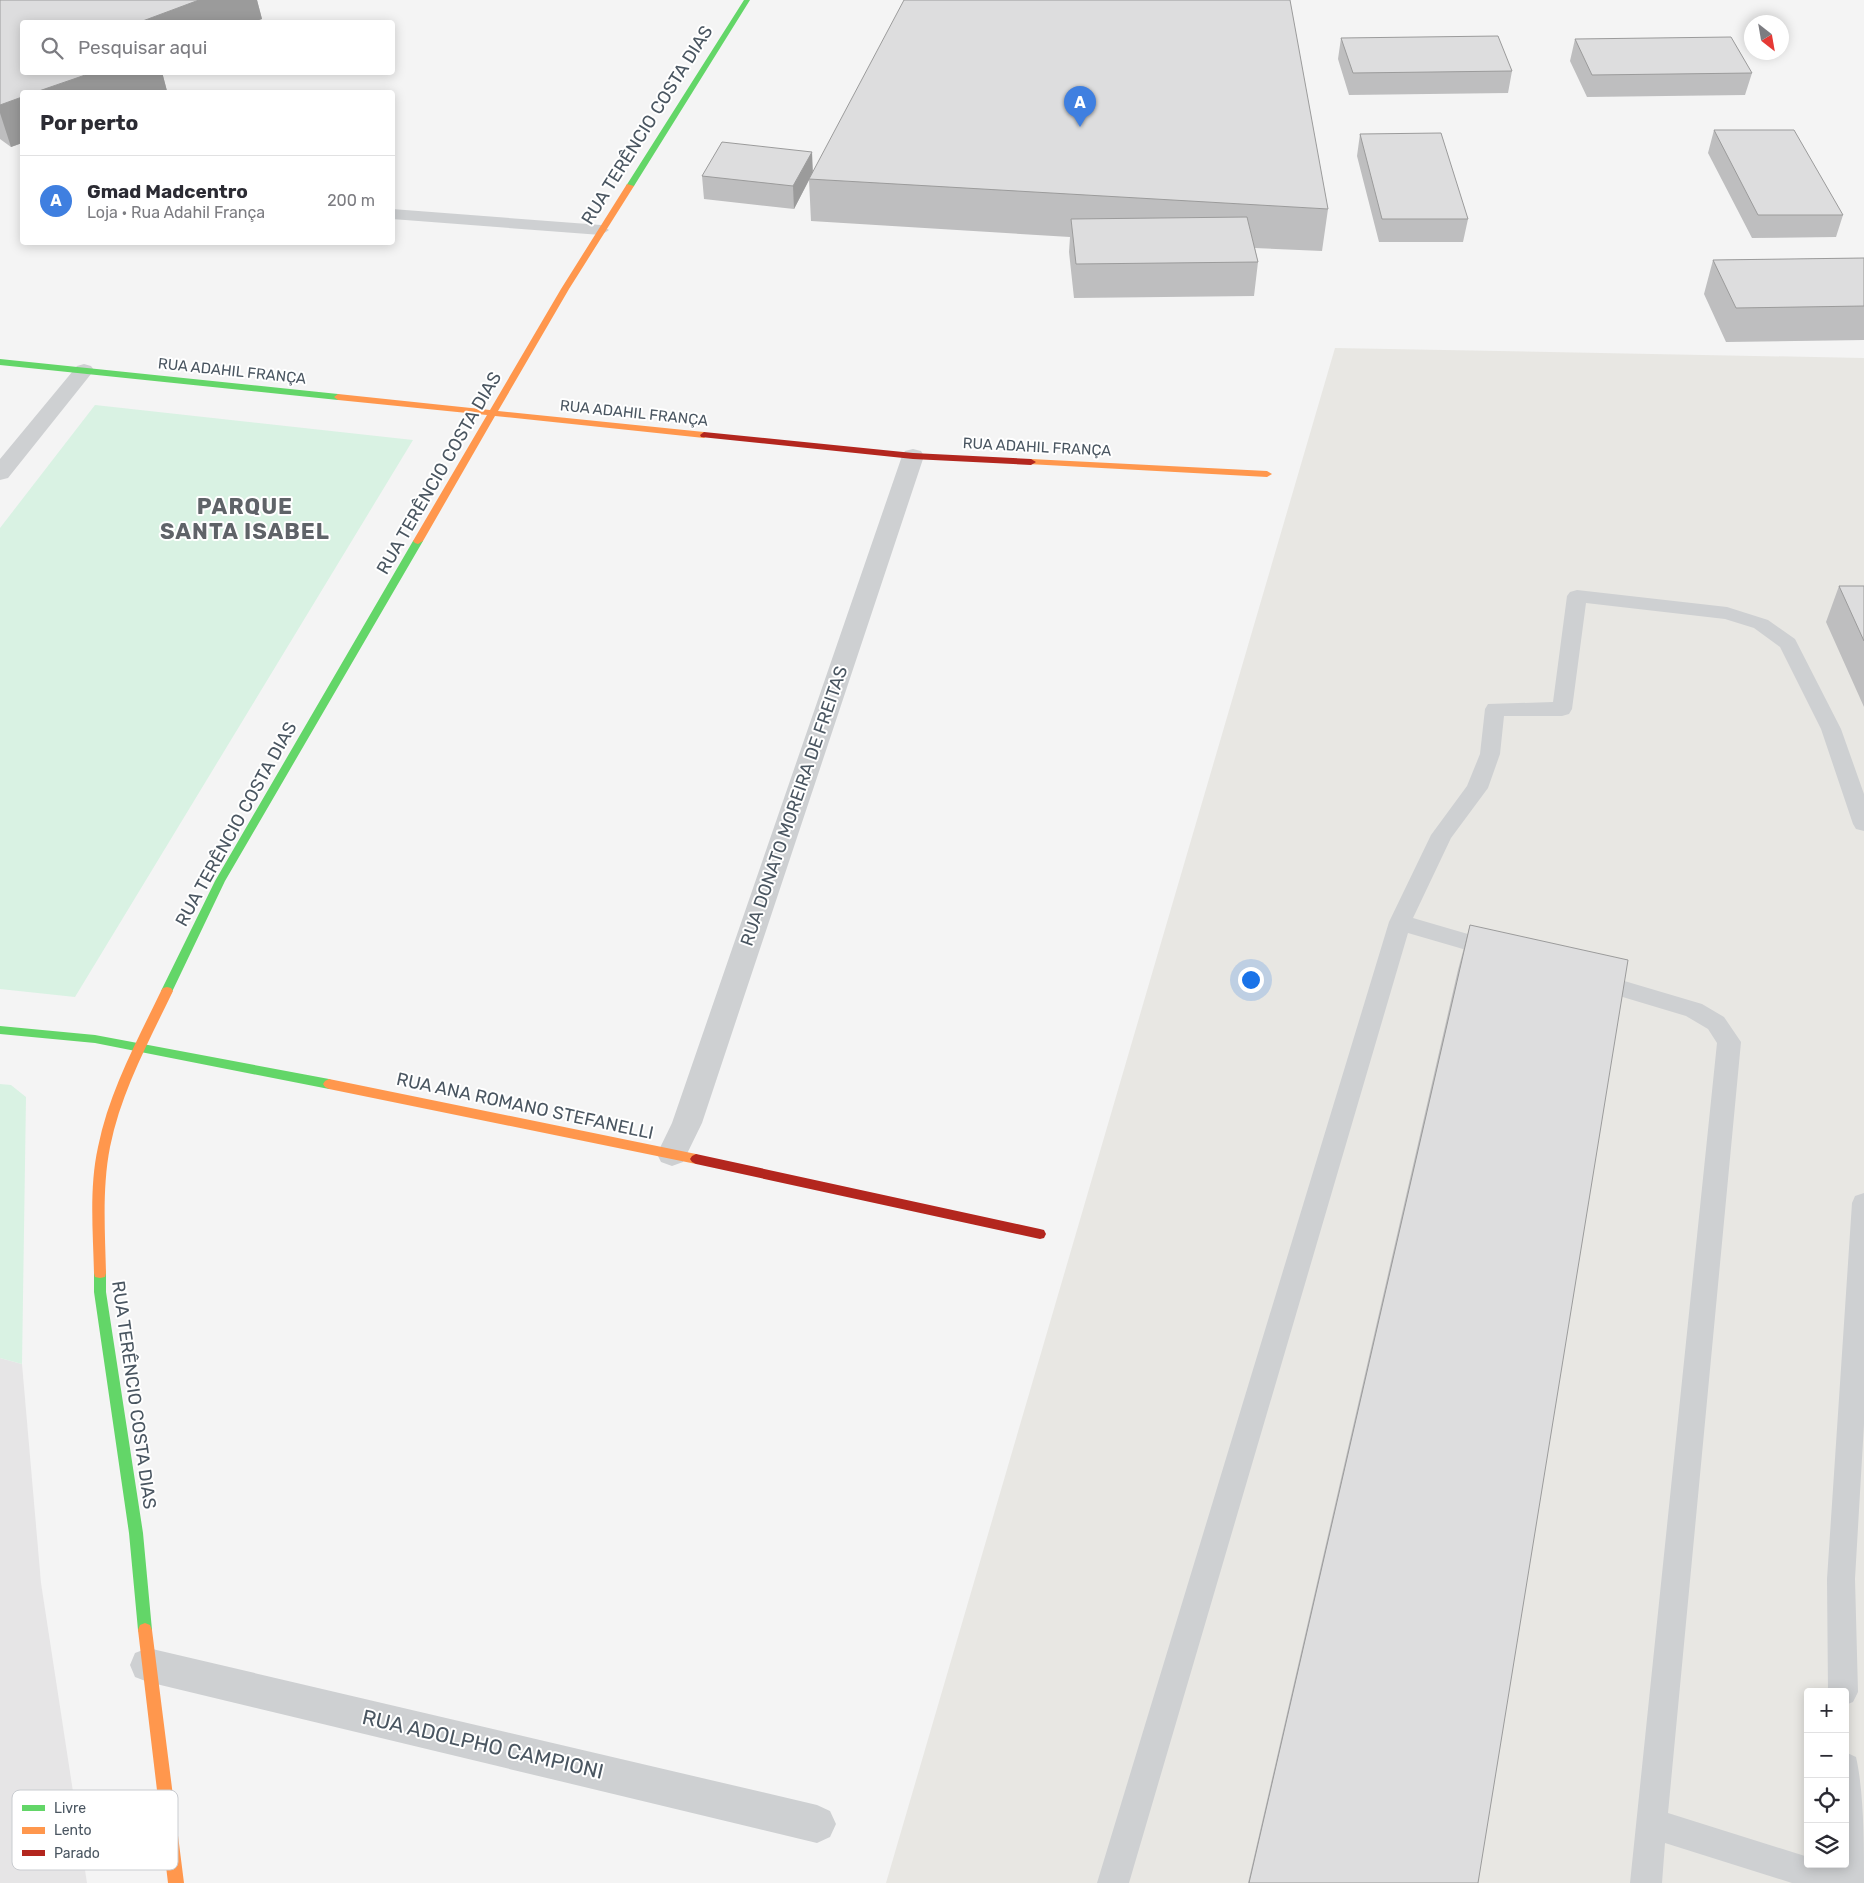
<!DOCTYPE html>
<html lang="pt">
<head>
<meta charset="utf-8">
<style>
	:root { --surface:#fff; --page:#f7f7f7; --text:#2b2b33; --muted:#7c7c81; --line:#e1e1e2; --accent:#1a73e8 }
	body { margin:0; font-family:Rubik,sans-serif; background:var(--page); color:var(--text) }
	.controls { position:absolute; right:15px; bottom:15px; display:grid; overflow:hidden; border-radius:5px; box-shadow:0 2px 12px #0003 }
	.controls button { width:45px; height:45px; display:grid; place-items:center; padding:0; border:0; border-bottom:1px solid var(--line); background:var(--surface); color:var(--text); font:25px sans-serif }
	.compass { position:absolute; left:1744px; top:15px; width:45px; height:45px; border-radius:50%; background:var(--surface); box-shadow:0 2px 12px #0003; rotate:149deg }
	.you { position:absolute; left:1250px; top:979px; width:18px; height:18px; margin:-12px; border:4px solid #fff; border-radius:50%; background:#1a73e8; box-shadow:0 0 0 8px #1a73e833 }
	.badge { display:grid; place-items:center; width:32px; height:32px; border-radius:50%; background:var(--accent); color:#fff; font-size:16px; font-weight:700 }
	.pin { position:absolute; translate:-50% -41px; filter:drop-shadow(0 1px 2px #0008) }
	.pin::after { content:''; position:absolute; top:26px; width:18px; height:15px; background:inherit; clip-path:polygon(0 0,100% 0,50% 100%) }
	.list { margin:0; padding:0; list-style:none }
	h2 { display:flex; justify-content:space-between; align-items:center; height:65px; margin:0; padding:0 20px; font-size:21px }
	h2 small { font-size:16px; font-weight:400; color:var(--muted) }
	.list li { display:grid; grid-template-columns:32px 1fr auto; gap:15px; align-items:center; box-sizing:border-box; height:90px; padding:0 20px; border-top:1px solid var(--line) }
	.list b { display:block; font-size:19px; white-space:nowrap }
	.list p { margin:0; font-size:16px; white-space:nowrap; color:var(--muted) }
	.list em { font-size:16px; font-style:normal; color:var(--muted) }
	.icon { flex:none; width:28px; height:28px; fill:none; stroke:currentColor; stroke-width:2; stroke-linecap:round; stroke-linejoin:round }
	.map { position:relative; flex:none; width:1864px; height:1883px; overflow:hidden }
	.search { position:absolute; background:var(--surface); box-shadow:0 2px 12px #0003; left:20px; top:20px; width:375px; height:55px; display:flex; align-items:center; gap:12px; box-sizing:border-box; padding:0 18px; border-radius:5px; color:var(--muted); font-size:19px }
	.panel { position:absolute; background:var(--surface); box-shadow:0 2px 12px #0003; left:20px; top:90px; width:375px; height:155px; border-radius:5px }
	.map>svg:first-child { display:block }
	.commercial { fill:#e8e7e3; fill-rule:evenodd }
	.education { fill:#e6e5e6 }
	.green { fill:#d9f2e3 }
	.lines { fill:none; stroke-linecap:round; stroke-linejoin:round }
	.lane { fill:#ced0d2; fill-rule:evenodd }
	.street { fill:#ced0d2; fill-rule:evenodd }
	.fast { fill:#63d668; fill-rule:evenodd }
	.slow { fill:#ff974d; fill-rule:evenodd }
	.jam { fill:#b3261e; fill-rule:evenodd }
	.wall { fill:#bebebf }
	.shaded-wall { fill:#9b9b9b }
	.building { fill:#ddddde; stroke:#9b9b9b }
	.labels { text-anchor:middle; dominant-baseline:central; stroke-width:4; stroke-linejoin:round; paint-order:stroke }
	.far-street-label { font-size:15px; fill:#4a5661; stroke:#fff }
	.street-label { font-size:18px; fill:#4a5661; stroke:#fff }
	.near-street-label { font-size:21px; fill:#4a5661; stroke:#fff }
	.district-label { font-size:22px; font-weight:bold; letter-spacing:1px; fill:#5f6368; stroke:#fff }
	.key { fill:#fff; stroke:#c9ccd0; stroke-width:1 }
	.key-label { font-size:14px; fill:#4a5661 }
</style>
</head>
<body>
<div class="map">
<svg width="1864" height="1883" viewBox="0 0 1864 1883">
	<rect width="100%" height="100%" fill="#f4f4f4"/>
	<path class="commercial" d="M 1335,348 L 1864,358 L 1864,1883 L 886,1883 ZM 1808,1692 L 1845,1692 L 1845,1864 L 1808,1864 Z"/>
	<path class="education" d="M 0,1358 L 22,1364 L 41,1583 L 87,1883 L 0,1883 Z"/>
	<path class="green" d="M 95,405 L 413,440 L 75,997 L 0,989 L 0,528 Z
		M 0,1084 L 11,1085 L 26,1097 L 22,1364 L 0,1358 Z"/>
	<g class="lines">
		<path class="lane" d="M 392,209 L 601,225 L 609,230 L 601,235 L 392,219 Z
			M 1577,590 L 1727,607 L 1768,620 L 1795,639 L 1841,729 L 1864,794 L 1864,831 L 1856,829 L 1853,824 L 1821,729 L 1780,647 L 1754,628 L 1725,619 L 1586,603 L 1572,709 L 1569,714 L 1562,716 L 1504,716 L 1500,754 L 1488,788 L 1451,838 L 1413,918 L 1502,944 L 1505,950 L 1502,956 L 1494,958 L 1408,933 L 1129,1883 L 1097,1883 L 1389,922 L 1431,835 L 1467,786 L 1480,754 L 1485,709 L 1488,704 L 1553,702 L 1567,596 L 1570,592 Z
			M 1594,972 L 1702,1004 L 1724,1017 L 1741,1042 L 1668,1813 L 1808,1857 L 1808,1864 L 1831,1864 L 1843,1868 L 1843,1864 L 1845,1864 L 1845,1752 L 1856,1757 C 1864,1792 1864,1844 1864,1883 L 1792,1883 L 1665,1843 L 1662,1883 L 1630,1883 L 1717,1043 L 1708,1029 L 1686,1016 L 1586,986 L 1583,980 L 1586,974 Z
			M 1864,1193 L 1864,1424 L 1855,1579 L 1858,1692 L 1853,1702 L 1845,1705 L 1845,1692 L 1828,1692 L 1827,1579 L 1852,1203 L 1855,1196 Z"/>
		<path class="street" d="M 84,364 L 91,366 L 94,370 L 91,374 L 8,478 L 0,480 L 0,459 L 77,366 Z
			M 913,449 L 921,451 L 924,456 L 702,1123 L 683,1162 L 672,1166 L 661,1162 L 657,1154 L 672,1123 L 902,456 L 905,451 Z
			M 148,1648 L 817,1805 L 830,1811 L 836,1824 L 830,1837 L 817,1843 L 148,1682 L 135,1677 L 130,1665 L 135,1653 Z"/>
		<path class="fast" d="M 744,0 L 750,0 L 634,186 L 627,188 L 626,186 Z
			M 0,359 L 338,394 L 342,397 L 338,400 L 0,365 Z
			M 418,538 L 423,541 L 225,881 L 171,994 L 163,994 L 161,991 L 215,881 L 413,541 Z
			M 0,1026 L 95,1035 L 329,1079 L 333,1081 L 335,1084 L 333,1087 L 329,1089 L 95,1043 L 0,1034 Z
			M 100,1268 L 105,1269 L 106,1273 L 106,1292 L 143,1533 L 152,1630 L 150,1635 L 145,1637 L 140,1635 L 138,1630 L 129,1533 L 94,1292 L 94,1273 L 95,1269 Z"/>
		<path class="slow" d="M 627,184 L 634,186 L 569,289 L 498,411 L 704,432 L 708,435 L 704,438 L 495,416 L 423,541 L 418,544 L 415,543 L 413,541 L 487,415 L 338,400 L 334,397 L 338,394 L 490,410 L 561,289 Z
			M 1031,459 L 1267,471 L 1272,474 L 1267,477 L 1028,464 L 1026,462 Z
			M 167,987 L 171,988 L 173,991 C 149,1041 121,1092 110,1147 C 102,1188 105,1231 106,1273 L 105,1277 L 100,1278 L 95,1277 L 94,1273 C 93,1231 89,1188 98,1147 C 109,1092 137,1041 161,991 L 163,988 Z
			M 329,1079 L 696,1154 L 700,1156 L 702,1159 L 700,1162 L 696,1164 L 329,1089 L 325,1087 L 323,1084 L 325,1081 Z
			M 145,1623 L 150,1625 L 152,1630 L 184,1883 L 168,1883 L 138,1630 L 140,1625 Z"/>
		<path class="jam" d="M 704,432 L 913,453 L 1031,459 L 1036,462 L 1031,465 L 913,459 L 701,437 L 700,435 Z
			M 696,1154 L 1040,1229 L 1044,1230 L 1046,1234 L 1044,1238 L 1040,1239 L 696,1164 L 692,1162 L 690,1159 L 692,1156 Z"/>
	</g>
	<path class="wall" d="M 0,0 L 257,0 L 262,19 L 22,72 L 162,72 L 167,91 L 11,147 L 0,139 Z
		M 1341,38 L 1512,71 L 1508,93 L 1349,95 L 1338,59 Z
		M 1575,39 L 1752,73 L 1745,95 L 1587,97 L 1570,61 Z
		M 1714,130 L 1843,215 L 1836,237 L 1752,238 L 1708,153 Z
		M 1360,134 L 1468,219 L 1463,242 L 1379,242 L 1357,156 Z
		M 812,152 L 812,173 L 1328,209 L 1322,251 L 1255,248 L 1258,262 L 1254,296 L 1074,298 L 1069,252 L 1070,237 L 811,221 L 809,180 L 794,209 L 704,199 L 702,176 Z
		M 1864,258 L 1864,340 L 1726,342 L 1704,294 L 1713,260 Z
		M 1839,586 L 1864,586 L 1864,707 L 1826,622 Z
		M 1470,925 L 1478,1883 L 1248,1883 L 1458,970 Z"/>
	<path class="shaded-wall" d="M 199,0 L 257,0 L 262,19 L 254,22 L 140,22 Z
		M 94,72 L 162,72 L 167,91 L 164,92 L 36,92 Z
		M 22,97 L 22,143 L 11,147 L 0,113 L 0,105 Z
		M 812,152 L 813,174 L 809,179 L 809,180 L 794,209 L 793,186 Z"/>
	<path class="building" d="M 0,0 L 199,0 L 140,22 L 22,22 L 22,72 L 94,72 L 36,92 L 22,92 L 22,97 L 0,105 Z
		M 904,0 L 1290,0 L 1328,209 L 809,179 Z
		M 1498,36 L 1512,71 L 1353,73 L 1341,38 Z
		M 1731,37 L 1752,73 L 1592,75 L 1575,39 Z
		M 1714,130 L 1794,130 L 1843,215 L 1758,215 Z
		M 1441,133 L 1468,219 L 1382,219 L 1360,134 Z
		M 722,142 L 812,152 L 793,186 L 702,176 Z
		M 1247,217 L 1258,262 L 1076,264 L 1071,219 Z
		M 1864,258 L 1864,306 L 1736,308 L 1713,260 Z
		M 1839,586 L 1864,586 L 1864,641 Z
		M 1470,925 L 1628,960 L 1478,1883 L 1249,1883 Z"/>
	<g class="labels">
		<g class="far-street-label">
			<text transform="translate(232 371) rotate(6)">RUA ADAHIL FRANÇA</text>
			<text transform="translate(634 413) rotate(6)">RUA ADAHIL FRANÇA</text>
			<text transform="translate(1037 447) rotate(3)">RUA ADAHIL FRANÇA</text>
		</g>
		<g class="street-label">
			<text transform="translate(647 125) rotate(-58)">RUA TERÊNCIO COSTA DIAS</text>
			<text transform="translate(439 473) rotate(-60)">RUA TERÊNCIO COSTA DIAS</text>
			<text transform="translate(794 806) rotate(-71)">RUA DONATO MOREIRA DE FREITAS</text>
			<text transform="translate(236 824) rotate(-61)">RUA TERÊNCIO COSTA DIAS</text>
			<text transform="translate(525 1106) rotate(12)">RUA ANA ROMANO STEFANELLI</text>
			<text transform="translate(134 1395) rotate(82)">RUA TERÊNCIO COSTA DIAS</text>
		</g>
		<g class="near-street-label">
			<text transform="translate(483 1744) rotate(13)">RUA ADOLPHO CAMPIONI</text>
		</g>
		<g class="district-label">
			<text x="245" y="506">PARQUE<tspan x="245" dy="25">SANTA ISABEL</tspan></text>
		</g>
	</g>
	<rect x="12" y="1790" width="166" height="80" rx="8" class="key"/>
	<rect x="22" y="1805" width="23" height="6" fill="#63d668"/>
	<rect x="22" y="1827" width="23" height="7" fill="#ff974d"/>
	<rect x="22" y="1850" width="23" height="6" fill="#b3261e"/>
	<g class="key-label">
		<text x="54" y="1813">Livre</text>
		<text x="54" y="1835">Lento</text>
		<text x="54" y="1858">Parado</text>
	</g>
</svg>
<div class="controls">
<button>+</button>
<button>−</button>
<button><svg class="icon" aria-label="locate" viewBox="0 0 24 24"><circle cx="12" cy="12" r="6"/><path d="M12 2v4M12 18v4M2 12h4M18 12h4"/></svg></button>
<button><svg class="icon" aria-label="layers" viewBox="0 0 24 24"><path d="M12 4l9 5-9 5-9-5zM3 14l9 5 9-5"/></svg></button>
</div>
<svg class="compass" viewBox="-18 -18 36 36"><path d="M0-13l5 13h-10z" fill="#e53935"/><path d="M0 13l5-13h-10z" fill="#7c7c81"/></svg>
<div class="you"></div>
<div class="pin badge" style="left:1080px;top:127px;background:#3f7fe0">A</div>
<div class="search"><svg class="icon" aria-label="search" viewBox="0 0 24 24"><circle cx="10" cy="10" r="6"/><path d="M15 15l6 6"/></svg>Pesquisar aqui</div>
<section class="panel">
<h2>Por perto<small></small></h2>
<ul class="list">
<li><span class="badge" style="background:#3f7fe0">A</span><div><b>Gmad Madcentro</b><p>Loja · Rua Adahil França</p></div><em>200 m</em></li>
</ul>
</section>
</div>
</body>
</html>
